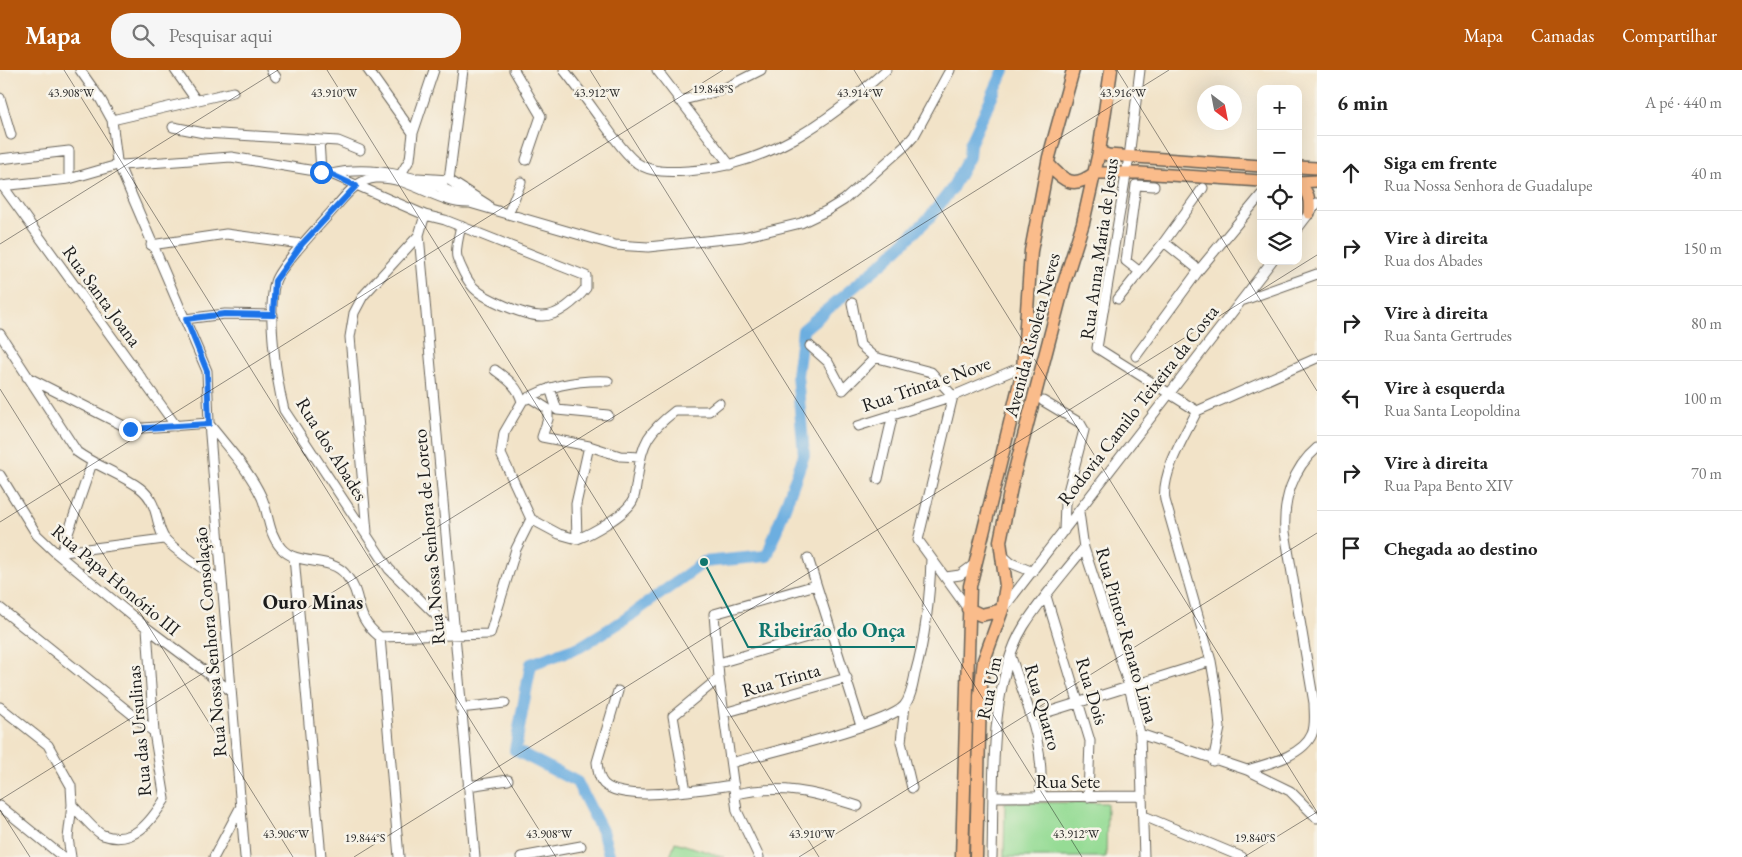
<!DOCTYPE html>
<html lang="pt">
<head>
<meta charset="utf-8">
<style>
	:root { --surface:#fff; --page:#f6f6f6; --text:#222; --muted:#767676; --line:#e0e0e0; --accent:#b45309 }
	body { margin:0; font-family:"EB Garamond",serif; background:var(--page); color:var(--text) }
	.controls { position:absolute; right:15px; top:15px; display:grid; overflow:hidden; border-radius:10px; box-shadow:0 5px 20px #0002 }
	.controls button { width:45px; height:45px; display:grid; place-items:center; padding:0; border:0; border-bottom:1px solid var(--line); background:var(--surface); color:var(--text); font:25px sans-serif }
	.compass { position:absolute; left:1197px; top:15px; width:45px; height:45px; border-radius:50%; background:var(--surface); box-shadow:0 5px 20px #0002; rotate:148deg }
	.stop { position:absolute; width:15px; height:15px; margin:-11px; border:4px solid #1a73e8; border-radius:50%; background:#fff }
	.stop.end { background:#1a73e8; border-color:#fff; box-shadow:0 1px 5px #0008 }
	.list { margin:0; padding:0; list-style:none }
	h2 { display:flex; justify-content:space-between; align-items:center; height:65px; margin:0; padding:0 20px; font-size:21px }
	h2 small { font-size:16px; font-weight:400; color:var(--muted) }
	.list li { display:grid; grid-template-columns:32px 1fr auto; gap:15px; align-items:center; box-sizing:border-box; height:75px; padding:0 20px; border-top:1px solid var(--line) }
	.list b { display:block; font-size:19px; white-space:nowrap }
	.list p { margin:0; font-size:16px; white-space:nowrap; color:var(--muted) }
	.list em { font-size:16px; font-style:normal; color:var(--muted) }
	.icon { flex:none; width:28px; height:28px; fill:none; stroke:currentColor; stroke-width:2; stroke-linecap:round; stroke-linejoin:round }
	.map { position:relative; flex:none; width:1317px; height:787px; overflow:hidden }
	header { display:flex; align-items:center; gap:30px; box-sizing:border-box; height:70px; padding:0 25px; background:var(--accent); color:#fff }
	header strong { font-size:24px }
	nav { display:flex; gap:28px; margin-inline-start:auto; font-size:18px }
	.search { width:350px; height:45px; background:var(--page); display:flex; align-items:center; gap:12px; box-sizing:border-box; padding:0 18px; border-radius:20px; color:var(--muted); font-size:19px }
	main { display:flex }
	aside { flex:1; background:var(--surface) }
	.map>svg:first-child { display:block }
	.green { fill:#96dc95; stroke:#597c58 }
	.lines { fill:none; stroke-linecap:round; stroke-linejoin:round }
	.river { stroke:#6caee0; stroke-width:12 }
	.minor-casing { stroke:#676258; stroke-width:11 }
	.major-casing { stroke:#676258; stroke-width:14 }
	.highway-casing { stroke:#676258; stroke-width:15 }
	.minor { stroke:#fff; stroke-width:9 }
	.major { stroke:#fabc8b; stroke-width:11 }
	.highway { stroke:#fabc8b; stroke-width:12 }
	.route { stroke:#1a73e8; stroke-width:6 }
	.ticks { fill:none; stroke:#1c1c1c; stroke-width:1; stroke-opacity:0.45 }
	.labels { text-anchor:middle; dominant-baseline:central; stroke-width:5; stroke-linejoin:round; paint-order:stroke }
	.street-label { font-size:19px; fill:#1c1c1c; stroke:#f7f3e8 }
	.neighbourhood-label { font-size:20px; font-weight:bold; fill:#1c1c1c; stroke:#f7f3e8 }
	.ticks-label { font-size:12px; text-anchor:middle; fill:#1c1c1c; stroke:#f7f3e8; stroke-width:5; stroke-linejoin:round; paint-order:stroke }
	.leader { fill:none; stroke:#0f766e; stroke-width:2 }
	.callout-dot { fill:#0f766e; stroke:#f7f3e8; stroke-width:2 }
	.callout-label { font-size:20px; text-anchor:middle; font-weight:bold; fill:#0f766e; stroke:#f7f3e8; stroke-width:5; stroke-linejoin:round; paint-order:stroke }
</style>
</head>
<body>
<header>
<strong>Mapa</strong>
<div class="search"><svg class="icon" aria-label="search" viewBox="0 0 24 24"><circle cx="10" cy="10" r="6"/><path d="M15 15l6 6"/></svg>Pesquisar aqui</div>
<nav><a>Mapa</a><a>Camadas</a><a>Compartilhar</a></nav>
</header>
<main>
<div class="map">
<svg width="1317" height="787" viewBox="0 0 1317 787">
	<rect width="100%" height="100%" fill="#f7f3e8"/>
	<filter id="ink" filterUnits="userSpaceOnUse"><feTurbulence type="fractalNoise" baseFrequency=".02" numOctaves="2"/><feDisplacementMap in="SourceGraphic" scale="10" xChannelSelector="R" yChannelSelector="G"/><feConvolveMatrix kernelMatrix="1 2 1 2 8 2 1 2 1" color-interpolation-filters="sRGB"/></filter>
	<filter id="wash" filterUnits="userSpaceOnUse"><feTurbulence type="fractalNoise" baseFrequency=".0096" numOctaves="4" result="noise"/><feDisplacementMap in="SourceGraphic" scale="20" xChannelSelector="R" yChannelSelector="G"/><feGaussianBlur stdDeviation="1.12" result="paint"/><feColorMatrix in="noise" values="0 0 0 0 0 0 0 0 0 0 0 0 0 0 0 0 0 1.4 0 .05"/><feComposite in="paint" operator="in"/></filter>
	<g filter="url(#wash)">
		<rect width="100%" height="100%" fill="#f2e3c8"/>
		<path class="green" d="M 1005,732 L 1107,733 L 1106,787 L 1004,787 Z
			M 675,772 L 724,787 L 670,787 Z"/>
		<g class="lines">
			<path class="river" d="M 610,787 L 602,761 L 577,712 L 515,680 L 531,594 L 580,577 L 624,550 L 704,492 L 767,486 L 804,385 L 797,305 L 803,260 L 887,189 L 929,148 L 951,120 L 969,87 L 970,74 L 1004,0"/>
		</g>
	</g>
	<g filter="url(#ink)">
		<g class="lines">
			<g class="minor-casing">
				<path id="minor" d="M 80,0 L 101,30 L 112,50 L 117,91
					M 175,0 L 196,30
					M 271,0 L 276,7
					M 368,0 L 413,63
					M 514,0 L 541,46 L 526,90
					M 564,0 C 579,19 593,39 607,58 C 616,70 625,84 637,93 C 651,103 671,102 688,101 C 767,96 828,52 886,0
					M 657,0 L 730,95
					M 1140,0 L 1129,87 L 1097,278 L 1197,341
					M 0,28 L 11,65
					M 679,31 L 719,21 L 761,0
					M 112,50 L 233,22
					M 173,57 L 204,63 L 338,71 L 360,80
					M 319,70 L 321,102
					M 0,89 L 69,81 L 69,109
					M 122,95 L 231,87 L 321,102 L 331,104 L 425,145 L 445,150 L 586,206 L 586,218 C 576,230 558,247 541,246 C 525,246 485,229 474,218 C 467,211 460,196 457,187 C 455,179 459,165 461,156
					M 120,98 L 207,301 L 209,353 L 245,787
					M 331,104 C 374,94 434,109 470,133
					M 401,104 L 410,89 L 413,63 L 434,0
					M 418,108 L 449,110 L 488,135
					M 449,110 L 463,0
					M 2,115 L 176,356
					M 0,116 L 69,109 L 114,96
					M 508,144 L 521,112
					M 425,145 L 419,165 L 475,787
					M 1298,158 L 1317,133
					M 1164,172 L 1199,200
					M 151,175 L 226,164 L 302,174
					M 1140,202 L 1126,191 L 1136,115 L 1154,116
					M 1118,229 L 1164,172 L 1203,118
					M 1244,230 L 1317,204
					M 852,233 L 860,275 L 874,287 L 931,302 L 953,326 L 918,470 L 968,539
					M 185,249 L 225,244 L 273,245
					M 0,264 L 77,382 C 96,396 121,404 140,418 C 160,433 155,457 165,469 C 175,481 207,501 221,511
					M 810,276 L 828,292 L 843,320 L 875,288
					M 1136,286 L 1199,200 L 1261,125
					M 495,300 C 507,309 518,316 522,332 L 504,363 L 501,384 L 531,449
					M 27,307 L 130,359 L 209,353
					M 550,318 L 557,340 L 608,345
					M 529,327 L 548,339 L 548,349 L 542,367 L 589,376 L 620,386 L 640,387
					M 527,329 C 552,314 579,310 608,311
					M 1043,331 L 1080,353 L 1084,360 L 1065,433 L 1064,461
					M 209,354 C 227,377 250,401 262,428 C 269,445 268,463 281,478 C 297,497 331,485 346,505 C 365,528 351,544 380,567 L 490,564 L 516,479 L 531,449
					M 858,356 L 953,326 L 1014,300 L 1023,300
					M 0,405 L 37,465 L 56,483 L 147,558 L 231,621
					M 878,409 L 893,344
					M 1079,442 L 1084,478 L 1129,616 L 1140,664 L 1144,787
					M 531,449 L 559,464 L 577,469 C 591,464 627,444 633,430 C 636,422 636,413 638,404 C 642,372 649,361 675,341 L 709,341 L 719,333
					M 367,462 L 350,267 L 354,243 L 363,226 L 419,165
					M 577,469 L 576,434 L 589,376
					M 62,481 L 92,393
					M 56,483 L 164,469
					M 1001,484 L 1011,493 L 1033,502
					M 294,487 L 321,787
					M 808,488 L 861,656
					M 946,507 L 960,505 L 975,494
					M 1046,526 L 1090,671 L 1088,727
					M 0,538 L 154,662
					M 1002,540 L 1272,191
					M 454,563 L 389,499 L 284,340 C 276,309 267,243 275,212 C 279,197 320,155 332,141 C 344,128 356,109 376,108 C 410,106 437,134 470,133 L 615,175 L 648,177 L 743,167 L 801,153 L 826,141 L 844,130 L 906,75 L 914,66 L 950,0
					M 380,567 L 399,787
					M 1011,587 C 1027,635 1046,676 1040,727
					M 719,593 L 831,560
					M 618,621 L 597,692 C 598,699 598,708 604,714 C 626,734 706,718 734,715
					M 905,635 L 901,672 L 912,718
					M 0,637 L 48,675 L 71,716 L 72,735 L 68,768 L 71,787
					M 460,638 L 505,633
					M 724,643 L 847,608
					M 1032,647 L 1211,591
					M 1140,664 L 1247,700 L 1290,721 L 1317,748
					M 1213,691 L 1220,658 L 1217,626 L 1211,591 L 1165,430 C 1161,403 1185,365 1197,341 L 1317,288
					M 731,693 C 762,684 887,655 904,636 C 911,628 913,614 915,604 C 926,565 930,528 931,488
					M 1247,700 C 1267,694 1303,686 1312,664 C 1316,655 1314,643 1314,633 L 1285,462 C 1283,431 1292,399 1317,378
					M 468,716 L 508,710
					M 686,721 L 673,646 L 719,608
					M 735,724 C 781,714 814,722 858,736
					M 994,727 L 1142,726
					M 72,735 C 79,742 95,762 103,765 C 134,776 151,751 165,729 L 154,662 L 147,558
					M 0,736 L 63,787
					M 1144,746 L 1242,787
					M 214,787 L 240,738
					M 521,787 L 581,776
					M 759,787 L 737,741 L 719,608 L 714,544 L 816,515
					M 992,787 C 994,719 988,614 1024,556 C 1041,529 1064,503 1084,478"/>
			</g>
			<g class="major-casing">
				<path id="major" d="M 1099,82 L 1108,85 L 1261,96
					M 1298,97 L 1317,98
					M 1095,103 L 1140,103 L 1261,111
					M 1298,112 C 1309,122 1310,129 1309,143
					M 1298,112 L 1317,111"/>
			</g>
			<g class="highway-casing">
				<path id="highway" d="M 1048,94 C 1064,112 1074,119 1095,103
					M 968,539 L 981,545 L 1002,540
					M 962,787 L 970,516 L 1023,300 L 1031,181 L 1049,87 L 1073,0
					M 976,787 L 980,626 L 984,590 L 1002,540 L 1006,516 L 1000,471 L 1013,408 L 1064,213 L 1083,153 L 1099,82 L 1111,0"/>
			</g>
			<use href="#minor" class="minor"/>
			<use href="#major" class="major"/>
			<use href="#highway" class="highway"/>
		</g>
	</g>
	<g class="lines" filter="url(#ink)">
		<path class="route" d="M 130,359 L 209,354 L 207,301 L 186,249 L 225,244 L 273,245 L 275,211 L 302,174 L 356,116 L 330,104 L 321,102"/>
	</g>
	<path class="ticks" d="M 64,0 L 556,787M 327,0 L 819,787M 590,0 L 1082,787M 854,0 L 1317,742M 1117,0 L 1317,321M 0,174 L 278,0M 0,319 L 293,787M 0,452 L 723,0M 0,730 L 1169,0M 0,740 L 30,787M 354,787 L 1317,185M 799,787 L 1317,463M 1244,787 L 1317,742"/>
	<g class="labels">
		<g class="street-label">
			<text transform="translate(1099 179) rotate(-82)">Rua Anna Maria de Jesus</text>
			<text transform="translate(102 226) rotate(54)">Rua Santa Joana</text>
			<text transform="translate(1032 265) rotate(-75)">Avenida Risoleta Neves</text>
			<text transform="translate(926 314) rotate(-19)">Rua Trinta e Nove</text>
			<text transform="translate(1138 335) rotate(-52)">Rodovia Camilo Teixeira da Costa</text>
			<text transform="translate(332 379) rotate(58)">Rua dos Abades</text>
			<text transform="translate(429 467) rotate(-95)">Rua Nossa Senhora de Loreto</text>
			<text transform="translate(116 510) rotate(40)">Rua Papa Honório III</text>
			<text transform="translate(1127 565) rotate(74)">Rua Pintor Renato Lima</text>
			<text transform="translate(210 572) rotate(-95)">Rua Nossa Senhora Consolação</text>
			<text transform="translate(781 610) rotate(-16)">Rua Trinta</text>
			<text transform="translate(989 618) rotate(-79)">Rua Um</text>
			<text transform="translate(1092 621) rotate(73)">Rua Dois</text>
			<text transform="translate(1043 637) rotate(74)">Rua Quatro</text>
			<text transform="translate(139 661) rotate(-95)">Rua das Ursulinas</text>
			<text x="1068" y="711">Rua Sete</text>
		</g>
		<g class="neighbourhood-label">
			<text x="313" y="532">Ouro Minas</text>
		</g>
	</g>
	<g class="ticks-label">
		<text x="713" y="23">19.848°S</text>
		<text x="71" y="27">43.908°W</text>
		<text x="334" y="27">43.910°W</text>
		<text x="597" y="27">43.912°W</text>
		<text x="860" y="27">43.914°W</text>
		<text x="1123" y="27">43.916°W</text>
		<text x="286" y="768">43.906°W</text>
		<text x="549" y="768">43.908°W</text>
		<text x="812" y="768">43.910°W</text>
		<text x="1076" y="768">43.912°W</text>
		<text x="365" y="772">19.844°S</text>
		<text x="1255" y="772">19.840°S</text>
	</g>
	<path class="leader" d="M704 492L748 577H915"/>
	<circle class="callout-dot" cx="704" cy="492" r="5"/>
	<g class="callout-label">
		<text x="832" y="567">Ribeirão do Onça</text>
	</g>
</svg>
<div class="controls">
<button>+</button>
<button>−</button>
<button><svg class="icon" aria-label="locate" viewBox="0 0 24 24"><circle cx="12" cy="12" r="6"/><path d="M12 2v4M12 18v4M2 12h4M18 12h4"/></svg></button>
<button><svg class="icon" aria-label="layers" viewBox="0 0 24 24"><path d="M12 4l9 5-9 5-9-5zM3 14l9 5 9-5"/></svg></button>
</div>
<svg class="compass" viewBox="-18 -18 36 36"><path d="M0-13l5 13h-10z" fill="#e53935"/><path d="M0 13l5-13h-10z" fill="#767676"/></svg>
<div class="stop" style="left:321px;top:102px"></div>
<div class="stop end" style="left:130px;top:359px"></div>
</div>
<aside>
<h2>6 min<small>A pé · 440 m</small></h2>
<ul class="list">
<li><svg class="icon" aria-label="ahead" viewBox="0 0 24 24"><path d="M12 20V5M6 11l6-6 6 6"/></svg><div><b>Siga em frente</b><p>Rua Nossa Senhora de Guadalupe</p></div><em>40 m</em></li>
<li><svg class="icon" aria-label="right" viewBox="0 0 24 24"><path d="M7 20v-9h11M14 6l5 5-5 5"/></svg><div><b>Vire à direita</b><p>Rua dos Abades</p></div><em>150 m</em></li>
<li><svg class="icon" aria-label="right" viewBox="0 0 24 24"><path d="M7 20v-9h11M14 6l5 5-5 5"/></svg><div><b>Vire à direita</b><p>Rua Santa Gertrudes</p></div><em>80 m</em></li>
<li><svg class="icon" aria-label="left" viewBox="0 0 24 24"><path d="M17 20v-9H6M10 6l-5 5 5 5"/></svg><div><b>Vire à esquerda</b><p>Rua Santa Leopoldina</p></div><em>100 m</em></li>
<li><svg class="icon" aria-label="right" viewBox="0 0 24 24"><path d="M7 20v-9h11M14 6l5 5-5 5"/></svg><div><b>Vire à direita</b><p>Rua Papa Bento XIV</p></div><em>70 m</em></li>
<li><svg class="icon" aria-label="arrive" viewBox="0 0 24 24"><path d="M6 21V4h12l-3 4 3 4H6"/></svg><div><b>Chegada ao destino</b></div></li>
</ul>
</aside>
</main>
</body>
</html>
